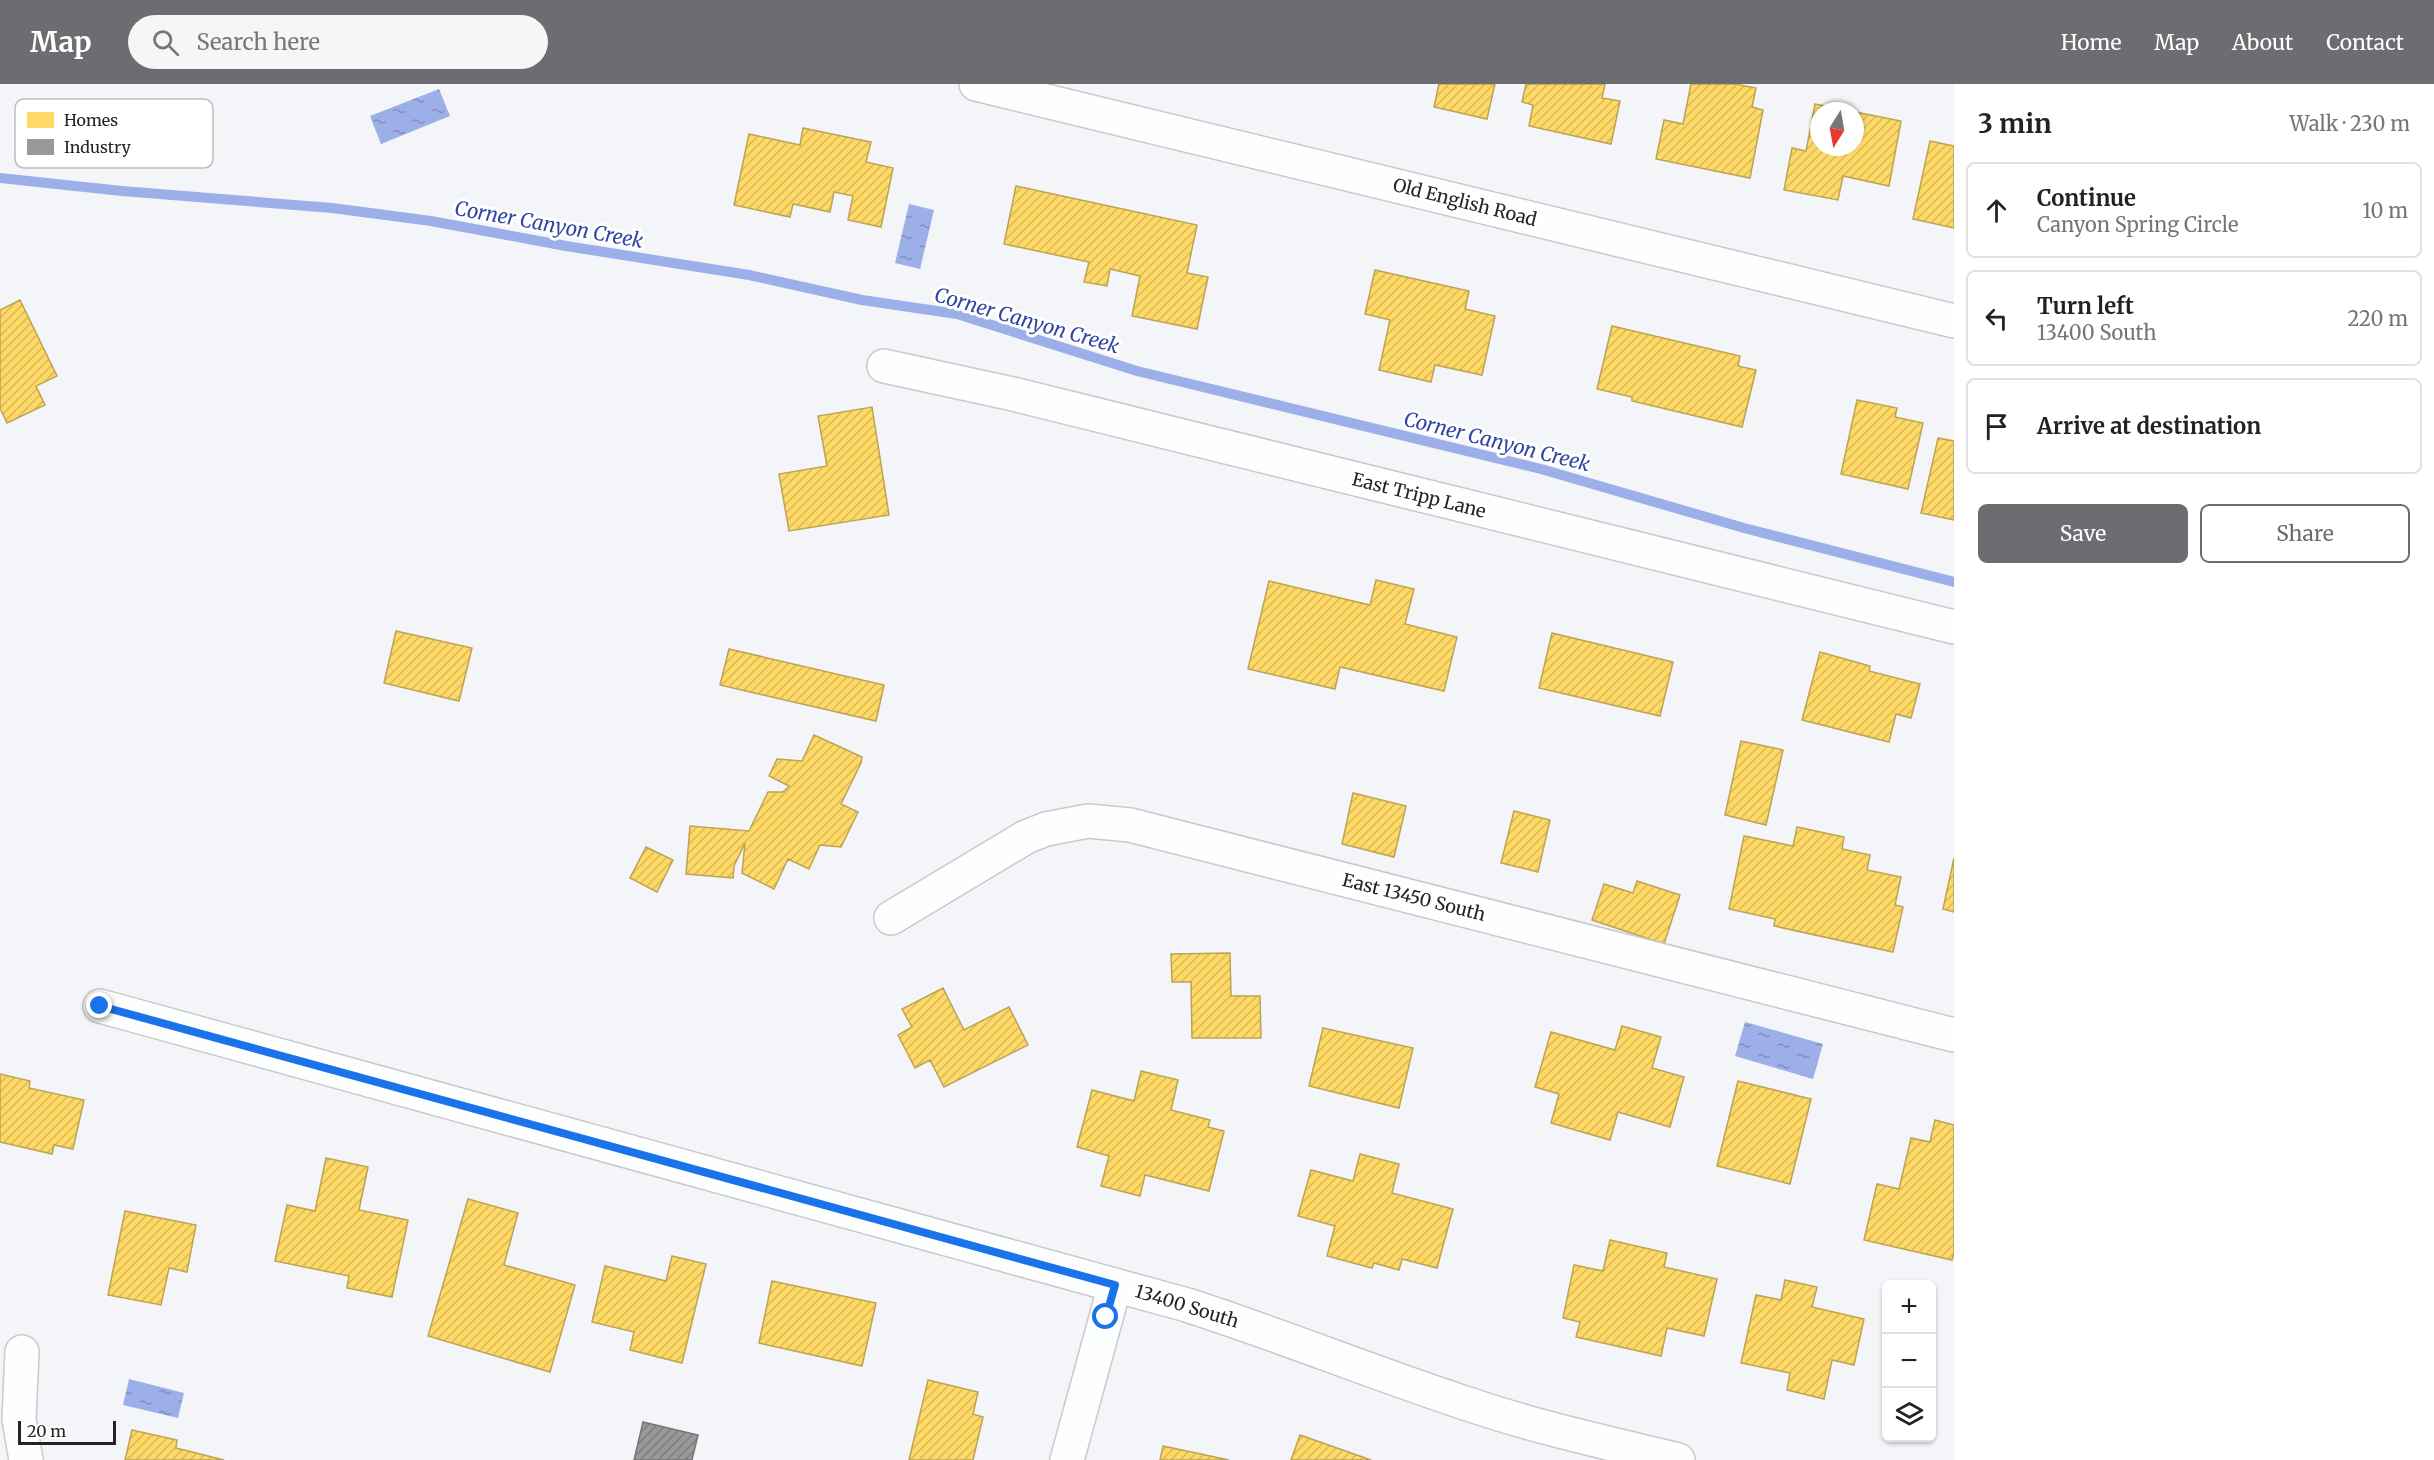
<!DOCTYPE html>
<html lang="en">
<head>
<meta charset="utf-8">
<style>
	:root { --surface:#fff; --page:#f6f6f6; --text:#222; --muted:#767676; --line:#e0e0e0; --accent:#6c6d70 }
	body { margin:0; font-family:Merriweather,serif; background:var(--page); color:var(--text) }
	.controls { position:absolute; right:18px; bottom:18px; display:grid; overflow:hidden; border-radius:9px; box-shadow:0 2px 4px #0004 }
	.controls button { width:54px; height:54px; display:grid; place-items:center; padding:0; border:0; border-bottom:2px solid var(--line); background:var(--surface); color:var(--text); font:30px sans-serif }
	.compass { position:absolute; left:1810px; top:18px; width:54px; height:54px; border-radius:50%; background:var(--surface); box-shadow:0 2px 4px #0004; rotate:191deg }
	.scale { position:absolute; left:18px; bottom:15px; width:98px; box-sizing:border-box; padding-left:6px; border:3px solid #232426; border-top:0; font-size:16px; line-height:21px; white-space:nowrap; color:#232426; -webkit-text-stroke:4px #fff; paint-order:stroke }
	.stop { position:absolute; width:18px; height:18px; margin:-14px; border:4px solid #1a73e8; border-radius:50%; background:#fff }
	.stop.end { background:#1a73e8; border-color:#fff; box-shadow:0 2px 6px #0008 }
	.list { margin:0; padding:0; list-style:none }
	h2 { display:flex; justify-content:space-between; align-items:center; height:78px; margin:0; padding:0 24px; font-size:26px }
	h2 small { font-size:20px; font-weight:400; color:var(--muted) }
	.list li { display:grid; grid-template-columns:39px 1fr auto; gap:18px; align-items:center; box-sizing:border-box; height:96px; margin:0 12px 12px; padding:0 12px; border:2px solid var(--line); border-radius:9px }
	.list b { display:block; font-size:22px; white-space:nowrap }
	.list p { margin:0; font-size:20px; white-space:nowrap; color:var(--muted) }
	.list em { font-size:20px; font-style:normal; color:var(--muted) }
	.actions { display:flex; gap:12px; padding:18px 24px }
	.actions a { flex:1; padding:14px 0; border:2px solid var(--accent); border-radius:9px; text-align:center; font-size:21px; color:var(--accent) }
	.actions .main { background:var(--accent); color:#fff }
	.icon { flex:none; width:33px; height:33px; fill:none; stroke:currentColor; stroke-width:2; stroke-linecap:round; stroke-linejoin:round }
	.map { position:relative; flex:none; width:1954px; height:1376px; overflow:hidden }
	header { display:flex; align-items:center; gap:36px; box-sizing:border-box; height:84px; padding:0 30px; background:var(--accent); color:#fff }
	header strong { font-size:28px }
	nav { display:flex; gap:33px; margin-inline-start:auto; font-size:21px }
	.search { width:420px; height:54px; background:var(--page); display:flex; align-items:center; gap:15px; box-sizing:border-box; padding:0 21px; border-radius:33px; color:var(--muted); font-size:22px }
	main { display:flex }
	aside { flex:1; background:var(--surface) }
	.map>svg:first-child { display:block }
	.water { fill:url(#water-ripples) }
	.homes { fill:url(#homes-hatch); stroke:#bda353; stroke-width:1.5 }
	.industry { fill:url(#industry-hatch); stroke:#767676; stroke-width:1.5 }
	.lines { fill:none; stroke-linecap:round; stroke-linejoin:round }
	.stream { stroke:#9dafe9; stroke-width:10 }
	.street-casing { stroke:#c8cacc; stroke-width:36 }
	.street { stroke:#fdfefe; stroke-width:33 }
	.route { stroke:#1a73e8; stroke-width:8 }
	.labels { text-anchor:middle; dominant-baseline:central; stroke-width:6; stroke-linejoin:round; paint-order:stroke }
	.street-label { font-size:18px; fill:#232426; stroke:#fff }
	.water-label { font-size:20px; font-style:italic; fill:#3145a4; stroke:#fff }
	.key { fill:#fff; stroke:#bdbdbe; stroke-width:1.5 }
	.key-label { font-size:16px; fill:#232426 }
</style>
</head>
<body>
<header>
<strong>Map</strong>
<div class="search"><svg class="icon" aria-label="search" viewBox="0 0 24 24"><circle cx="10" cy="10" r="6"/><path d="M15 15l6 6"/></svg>Search here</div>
<nav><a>Home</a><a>Map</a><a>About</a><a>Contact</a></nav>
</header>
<main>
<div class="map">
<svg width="1954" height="1376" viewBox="0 0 1954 1376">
	<defs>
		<pattern id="water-ripples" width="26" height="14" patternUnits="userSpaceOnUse" patternTransform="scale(1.5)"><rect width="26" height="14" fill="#9dafe9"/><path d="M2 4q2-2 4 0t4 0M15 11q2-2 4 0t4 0" fill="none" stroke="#808ebd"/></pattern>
		<pattern id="homes-hatch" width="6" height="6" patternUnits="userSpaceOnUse" patternTransform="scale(1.5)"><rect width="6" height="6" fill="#ffd966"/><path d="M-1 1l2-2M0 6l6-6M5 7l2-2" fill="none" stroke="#daba58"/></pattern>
		<pattern id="industry-hatch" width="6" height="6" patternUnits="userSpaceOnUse" patternTransform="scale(1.5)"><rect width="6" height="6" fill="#999"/><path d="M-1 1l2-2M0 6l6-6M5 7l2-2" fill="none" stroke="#7c7d7d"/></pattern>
	</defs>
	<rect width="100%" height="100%" fill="#f3f5f8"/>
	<path class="water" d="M 439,5 L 450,32 L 381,60 L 370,32 Z
		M 909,120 L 934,126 L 920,185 L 895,179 Z
		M 1745,938 L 1823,960 L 1813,995 L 1735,972 Z
		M 129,1295 L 184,1309 L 178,1334 L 123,1321 Z"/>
	<path class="homes" d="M 1439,0 L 1495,0 L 1487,35 L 1434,23 Z
		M 1526,0 L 1605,0 L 1602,14 L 1620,17 L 1611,60 L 1529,42 L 1533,21 L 1522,18 Z
		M 1691,0 L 1735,0 L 1756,4 L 1752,23 L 1763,26 L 1750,94 L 1656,75 L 1664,36 L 1683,40 Z
		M 1815,20 L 1850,27 L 1819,27 L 1819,63 L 1855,63 L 1855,28 L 1901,37 L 1889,102 L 1843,92 L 1838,116 L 1784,106 L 1792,64 L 1806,67 Z
		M 803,44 L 871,58 L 866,78 L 893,84 L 881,143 L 848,136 L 853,112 L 834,108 L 830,128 L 793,120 L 790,133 L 734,121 L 749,50 L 800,61 Z
		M 1930,57 L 1954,62 L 1954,144 L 1913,135 Z
		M 1016,102 L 1197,141 L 1187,189 L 1208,193 L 1197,245 L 1132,232 L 1140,192 L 1110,185 L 1107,202 L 1084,198 L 1089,178 L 1004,160 Z
		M 1375,186 L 1469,207 L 1465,225 L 1495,232 L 1482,291 L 1435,281 L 1431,298 L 1379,286 L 1390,236 L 1365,230 Z
		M 20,216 L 57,292 L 36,302 L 45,321 L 7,339 L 0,324 L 0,226 Z
		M 1612,242 L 1740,272 L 1738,282 L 1756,286 L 1742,343 L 1632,317 L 1632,313 L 1597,305 Z
		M 1857,316 L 1897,324 L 1895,333 L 1923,339 L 1908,405 L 1841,390 Z
		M 872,323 L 889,431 L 789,447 L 779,390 L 827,382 L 818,332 Z
		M 1938,354 L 1954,357 L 1954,436 L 1921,429 Z
		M 1376,496 L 1414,505 L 1405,540 L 1457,553 L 1444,607 L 1340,583 L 1335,605 L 1248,585 L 1269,497 L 1370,521 Z
		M 396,547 L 472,564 L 459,617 L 384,599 Z
		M 1552,549 L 1673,578 L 1660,632 L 1539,604 Z
		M 729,565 L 884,601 L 876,637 L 720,601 Z
		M 1820,568 L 1870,582 L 1869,587 L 1920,600 L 1911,634 L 1896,630 L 1889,658 L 1802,636 Z
		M 814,651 L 862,673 L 861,679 L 841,720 L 858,728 L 841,763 L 820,761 L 809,785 L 788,775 L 774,805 L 742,789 L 745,759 L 734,782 L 733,794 L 686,790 L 690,742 L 749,747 L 768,708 L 783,708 L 789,702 L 769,692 L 777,675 L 802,677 Z
		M 1741,657 L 1783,666 L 1766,741 L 1725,731 Z
		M 1353,709 L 1406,722 L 1394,773 L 1342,760 Z
		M 1514,727 L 1550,736 L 1538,788 L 1501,779 Z
		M 1797,743 L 1844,753 L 1842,765 L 1870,771 L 1867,786 L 1901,793 L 1895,821 L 1903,823 L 1893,868 L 1774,842 L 1775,835 L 1729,825 L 1744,752 L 1793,762 Z
		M 646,763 L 673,776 L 657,808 L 630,794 Z
		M 1954,774 L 1954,828 L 1943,825 Z
		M 1637,797 L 1680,811 L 1664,860 L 1592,836 L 1604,800 L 1633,809 Z
		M 1230,869 L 1231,912 L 1260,912 L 1261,954 L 1192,954 L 1191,898 L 1172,898 L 1171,870 Z
		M 943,904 L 964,946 L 1009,923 L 1028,961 L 944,1003 L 930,976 L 915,984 L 898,951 L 912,943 L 902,925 Z
		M 1622,942 L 1661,953 L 1652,984 L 1684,993 L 1670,1043 L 1618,1028 L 1610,1056 L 1551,1039 L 1559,1010 L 1535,1003 L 1551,948 L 1615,966 Z
		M 1323,944 L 1413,964 L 1399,1024 L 1309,1002 Z
		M 1141,987 L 1178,996 L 1171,1026 L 1210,1036 L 1208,1043 L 1224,1047 L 1209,1107 L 1145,1091 L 1140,1112 L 1101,1102 L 1109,1072 L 1077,1063 L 1092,1006 L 1134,1017 Z
		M 0,990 L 30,997 L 29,1004 L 84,1016 L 73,1065 L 54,1061 L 52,1070 L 0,1058 Z
		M 1738,997 L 1811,1015 L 1790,1100 L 1717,1082 Z
		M 1935,1036 L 1954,1041 L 1954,1169 L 1952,1176 L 1864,1156 L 1877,1100 L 1899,1105 L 1911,1054 L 1930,1058 Z
		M 1360,1070 L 1399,1080 L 1392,1109 L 1453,1125 L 1437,1184 L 1402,1175 L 1399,1186 L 1374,1179 L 1372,1184 L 1327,1172 L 1335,1142 L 1298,1132 L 1311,1086 L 1353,1097 Z
		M 326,1074 L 368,1083 L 359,1126 L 408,1136 L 392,1213 L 347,1204 L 349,1192 L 275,1177 L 287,1121 L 315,1127 Z
		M 468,1115 L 518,1129 L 504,1181 L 575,1201 L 550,1288 L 428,1252 Z
		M 125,1127 L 196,1141 L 187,1188 L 169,1184 L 161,1221 L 108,1211 Z
		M 1610,1156 L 1667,1169 L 1664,1183 L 1717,1195 L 1704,1252 L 1667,1244 L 1661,1272 L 1576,1253 L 1580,1238 L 1563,1234 L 1574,1181 L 1603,1187 Z
		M 672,1172 L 706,1180 L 682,1279 L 630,1266 L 634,1248 L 592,1238 L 605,1182 L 666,1197 Z
		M 1785,1196 L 1817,1203 L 1812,1223 L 1864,1235 L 1854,1281 L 1832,1276 L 1824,1315 L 1787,1306 L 1790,1289 L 1741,1279 L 1756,1211 L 1781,1216 Z
		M 772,1197 L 876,1219 L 862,1282 L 759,1259 Z
		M 928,1296 L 978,1308 L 973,1330 L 983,1333 L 973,1376 L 909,1376 Z
		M 132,1346 L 177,1356 L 176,1364 L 224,1376 L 125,1376 Z
		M 1300,1351 L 1371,1376 L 1291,1376 Z
		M 1163,1362 L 1229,1376 L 1160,1376 Z"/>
	<path class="industry" d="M 643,1338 L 698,1351 L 692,1376 L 634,1376 Z"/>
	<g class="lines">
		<path class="stream" d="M 0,94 L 122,107 L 332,124 L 431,137 L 566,162 L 749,191 L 862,216 L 957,230 L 1137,287 L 1541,385 L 1744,444 L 1954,498"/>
		<g class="street-casing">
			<path id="street" d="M 976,0 L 1954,237
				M 884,282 L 1013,310 L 1954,543
				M 891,834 L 1026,753 L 1046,745 L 1088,737 L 1130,741 L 1954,951
				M 100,922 L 1187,1221 C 1283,1252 1376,1290 1471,1321 C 1539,1344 1609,1359 1678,1376
				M 22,1268 L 19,1335 L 26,1376
				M 1067,1376 L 1115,1201"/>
		</g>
		<use href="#street" class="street"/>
	</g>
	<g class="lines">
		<path class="route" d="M 100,922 L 1115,1201 L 1106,1233"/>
	</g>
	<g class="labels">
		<g class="street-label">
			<text transform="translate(1465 118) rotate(14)">Old English Road</text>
			<text transform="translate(1419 411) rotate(14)">East Tripp Lane</text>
			<text transform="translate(1414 813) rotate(14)">East 13450 South</text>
			<text transform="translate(1187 1222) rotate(17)">13400 South</text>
		</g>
		<g class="water-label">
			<text transform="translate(549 140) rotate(10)">Corner Canyon Creek</text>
			<text transform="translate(1027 236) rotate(16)">Corner Canyon Creek</text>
			<text transform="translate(1497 357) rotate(14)">Corner Canyon Creek</text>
		</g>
	</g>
	<rect x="15" y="15" width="198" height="69" rx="9" class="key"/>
	<rect x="27" y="28" width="27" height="16" fill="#ffd966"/>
	<rect x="27" y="55" width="27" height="16" fill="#999"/>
	<g class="key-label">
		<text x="64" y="42">Homes</text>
		<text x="64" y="69">Industry</text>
	</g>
</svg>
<div class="controls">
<button>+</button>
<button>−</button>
<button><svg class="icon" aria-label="layers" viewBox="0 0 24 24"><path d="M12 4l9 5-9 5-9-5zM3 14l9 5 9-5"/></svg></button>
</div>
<svg class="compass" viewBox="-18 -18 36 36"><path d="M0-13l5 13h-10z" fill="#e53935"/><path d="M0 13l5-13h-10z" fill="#767676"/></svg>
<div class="scale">20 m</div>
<div class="stop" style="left:1106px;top:1233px"></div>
<div class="stop end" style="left:100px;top:922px"></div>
</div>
<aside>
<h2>3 min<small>Walk · 230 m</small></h2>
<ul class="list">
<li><svg class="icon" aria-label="ahead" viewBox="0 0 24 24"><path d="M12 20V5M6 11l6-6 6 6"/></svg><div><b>Continue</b><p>Canyon Spring Circle</p></div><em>10 m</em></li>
<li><svg class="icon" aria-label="left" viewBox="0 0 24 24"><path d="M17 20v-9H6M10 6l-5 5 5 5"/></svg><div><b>Turn left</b><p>13400 South</p></div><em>220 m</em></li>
<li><svg class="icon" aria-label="arrive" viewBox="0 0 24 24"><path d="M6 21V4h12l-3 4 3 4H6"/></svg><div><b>Arrive at destination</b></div></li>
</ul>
<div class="actions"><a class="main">Save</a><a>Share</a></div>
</aside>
</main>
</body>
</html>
